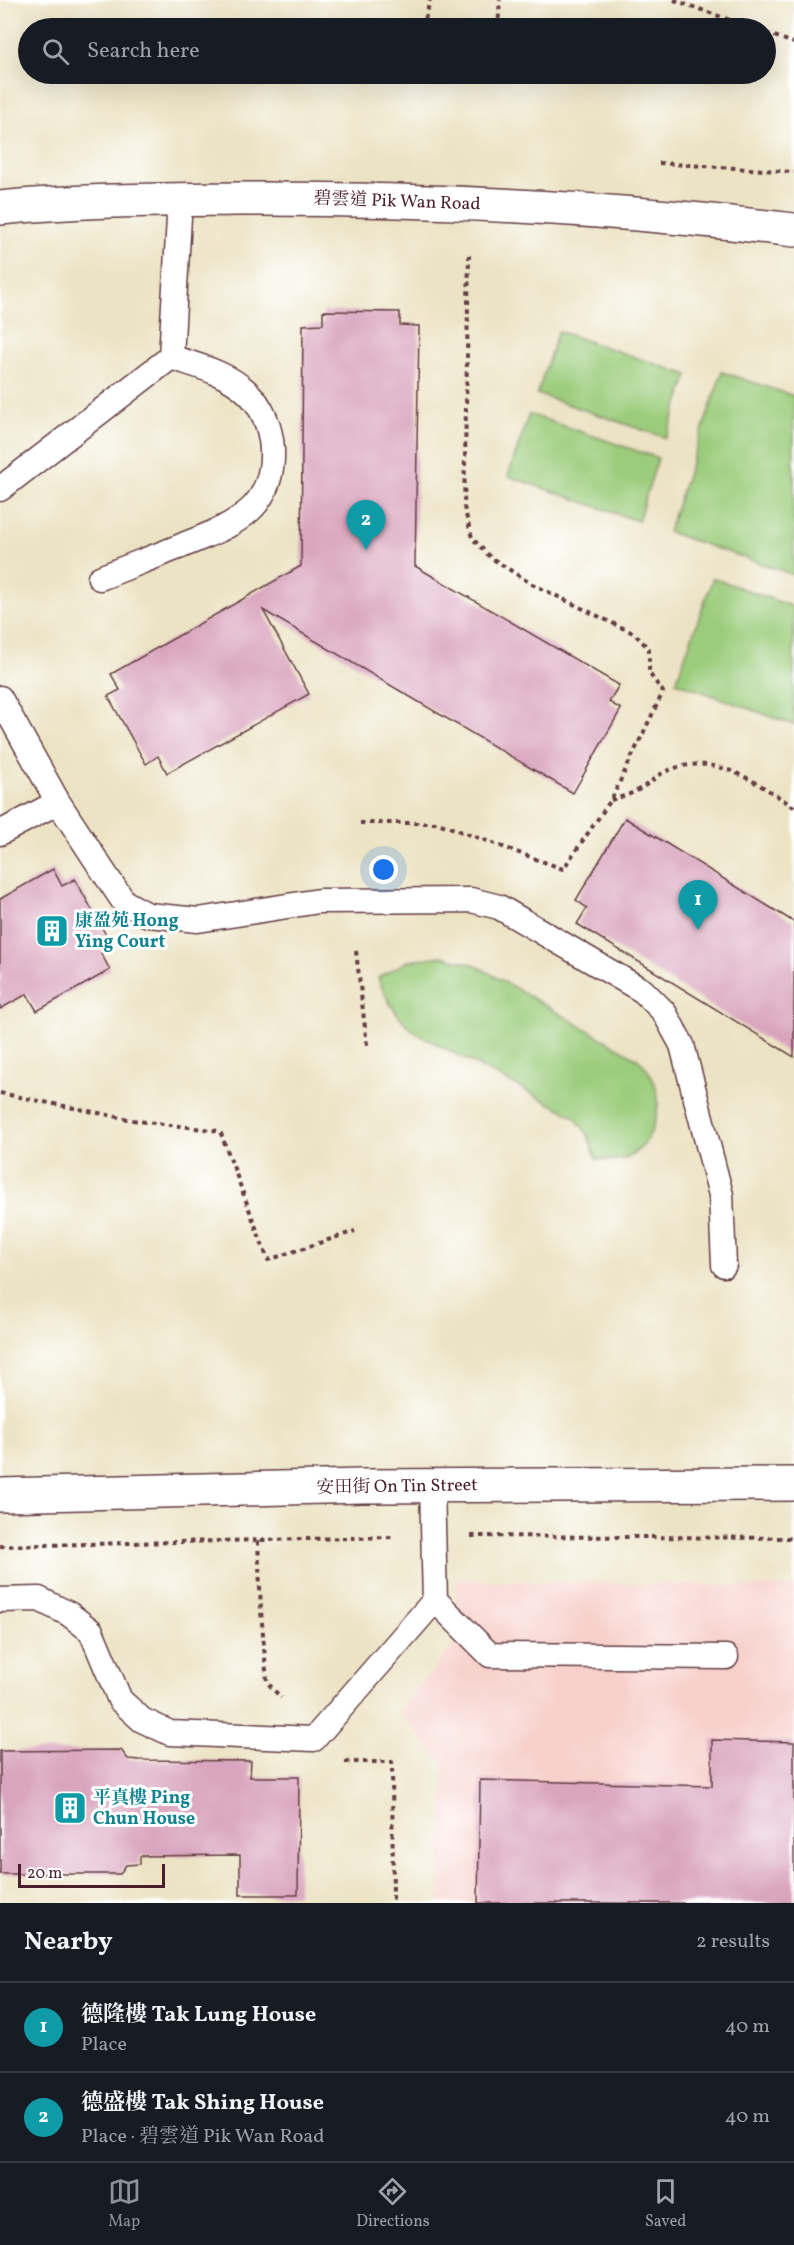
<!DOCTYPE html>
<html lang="en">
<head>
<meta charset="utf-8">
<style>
	:root { --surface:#171b24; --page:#20242c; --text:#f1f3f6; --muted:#9ea1a6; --line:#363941; --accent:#8c9099 }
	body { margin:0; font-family:Vollkorn,"Noto Serif TC",serif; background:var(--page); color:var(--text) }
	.scale { position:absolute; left:18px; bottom:15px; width:147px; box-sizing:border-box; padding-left:6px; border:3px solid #4a1f2b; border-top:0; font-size:16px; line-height:21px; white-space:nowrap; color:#4a1f2b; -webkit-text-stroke:4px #fff; paint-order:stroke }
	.you { position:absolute; left:384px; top:870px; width:21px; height:21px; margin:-15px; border:4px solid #fff; border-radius:50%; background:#1a73e8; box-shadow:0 0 0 9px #1a73e833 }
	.badge { display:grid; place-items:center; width:39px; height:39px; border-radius:50%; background:var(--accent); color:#fff; font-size:20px; font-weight:700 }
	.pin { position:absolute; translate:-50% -50px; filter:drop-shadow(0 2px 3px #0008) }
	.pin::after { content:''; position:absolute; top:32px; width:21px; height:18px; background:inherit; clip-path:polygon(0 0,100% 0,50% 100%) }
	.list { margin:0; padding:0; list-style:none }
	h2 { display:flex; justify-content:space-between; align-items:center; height:78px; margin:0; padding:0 24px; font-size:26px }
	h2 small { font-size:20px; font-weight:400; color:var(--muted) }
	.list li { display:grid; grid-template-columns:39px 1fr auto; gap:18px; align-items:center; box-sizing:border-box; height:90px; padding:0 24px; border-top:2px solid var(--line) }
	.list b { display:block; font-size:22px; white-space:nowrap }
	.list p { margin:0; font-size:20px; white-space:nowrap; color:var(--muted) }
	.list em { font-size:20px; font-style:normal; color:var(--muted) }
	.icon { flex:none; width:33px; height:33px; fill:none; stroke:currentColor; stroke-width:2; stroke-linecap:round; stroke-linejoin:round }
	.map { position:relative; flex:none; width:794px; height:1903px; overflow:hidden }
	.search { position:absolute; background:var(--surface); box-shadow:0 6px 24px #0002; left:18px; right:18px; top:18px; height:66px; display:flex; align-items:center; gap:15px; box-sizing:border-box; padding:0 21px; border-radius:33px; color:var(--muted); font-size:22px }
	.sheet { height:258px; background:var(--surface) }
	nav { display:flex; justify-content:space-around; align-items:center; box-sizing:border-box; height:84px; border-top:2px solid var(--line); background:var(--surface); font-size:16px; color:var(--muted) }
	nav a { display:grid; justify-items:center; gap:3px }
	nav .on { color:var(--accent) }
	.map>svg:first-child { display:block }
	.built { fill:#f7d0cb }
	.green { fill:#9bcc7c; stroke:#727654; stroke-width:1.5 }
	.building { fill:#d9a4be }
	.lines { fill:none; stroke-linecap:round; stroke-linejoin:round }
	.lane-casing { stroke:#623c42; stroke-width:27 }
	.street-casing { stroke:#623c42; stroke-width:36 }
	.secondary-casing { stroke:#623c42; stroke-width:36 }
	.path { stroke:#623c42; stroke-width:4; stroke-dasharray:4.5 4.5; stroke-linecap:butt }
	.lane { stroke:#fff; stroke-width:24 }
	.street { stroke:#fff; stroke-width:33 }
	.secondary { stroke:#fff; stroke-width:33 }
	.labels { text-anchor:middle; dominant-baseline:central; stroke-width:6; stroke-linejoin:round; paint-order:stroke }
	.street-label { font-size:18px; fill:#4a1f2b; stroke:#fff }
	.culture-label { font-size:18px; font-weight:bold; fill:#0d838f; stroke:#fff; text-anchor:start }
</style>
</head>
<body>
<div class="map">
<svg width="794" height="1903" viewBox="0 0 794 1903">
	<rect width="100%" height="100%" fill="#fff"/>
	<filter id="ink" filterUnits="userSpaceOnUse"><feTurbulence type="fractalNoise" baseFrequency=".0167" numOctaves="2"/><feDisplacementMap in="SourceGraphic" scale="12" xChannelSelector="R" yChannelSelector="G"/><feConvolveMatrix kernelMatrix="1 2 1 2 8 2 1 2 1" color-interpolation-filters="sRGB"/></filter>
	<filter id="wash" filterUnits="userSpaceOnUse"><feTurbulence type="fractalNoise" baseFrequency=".008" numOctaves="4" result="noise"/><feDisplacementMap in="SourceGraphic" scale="24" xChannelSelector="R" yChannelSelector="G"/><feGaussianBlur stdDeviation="1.35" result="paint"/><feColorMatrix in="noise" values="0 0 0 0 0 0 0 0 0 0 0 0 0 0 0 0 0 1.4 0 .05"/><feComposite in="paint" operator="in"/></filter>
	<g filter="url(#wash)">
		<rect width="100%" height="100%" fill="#ece3c4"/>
		<path class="built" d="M 456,1580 L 794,1587 L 794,1903 L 440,1903 L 444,1764 L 398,1712 L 455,1644 Z"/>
		<path class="green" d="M 558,331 L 688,375 L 666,438 L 537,394 Z
			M 722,372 L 794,396 L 794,575 L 668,532 Z
			M 529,414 L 658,458 L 638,521 L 508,476 Z
			M 713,578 L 794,607 L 794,725 L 676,682 Z
			M 442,956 L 475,965 L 638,1059 C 645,1066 651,1073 654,1082 C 664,1105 653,1141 633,1154 C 621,1162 609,1160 596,1159 L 588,1135 L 574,1116 L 414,1032 C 396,1015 386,1000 378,978 L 408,961 Z"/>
		<g id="blocks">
			<path class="building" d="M 323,311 L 400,312 L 400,325 L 419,326 L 415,566 L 619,685 L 609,702 L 621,709 L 573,793 L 263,610 L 309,694 L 167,773 L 158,756 L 146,764 L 108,696 L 120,690 L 111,674 L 301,566 L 303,325 L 323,324 Z
				M 625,818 L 794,922 L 794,1057 L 577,924 L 587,908 L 576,900 Z
				M 53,869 L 62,886 L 75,879 L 112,946 L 101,953 L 110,970 L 37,1011 L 27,994 L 0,1009 L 0,899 Z
				M 712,1740 L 794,1742 L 794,1903 L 478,1903 L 480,1780 L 712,1786 Z
				M 121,1750 L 128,1759 L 139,1760 L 251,1761 L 250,1777 L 299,1777 L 298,1895 L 240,1895 L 240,1855 L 140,1856 L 140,1864 L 126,1865 L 120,1874 L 0,1874 L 0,1751 Z"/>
		</g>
	</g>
	<g filter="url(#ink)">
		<use href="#blocks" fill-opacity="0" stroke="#623c42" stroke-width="1.5"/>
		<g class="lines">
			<g class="lane-casing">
				<path id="lane" d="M 0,489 L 171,357 L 180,200
					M 100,578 C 127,567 154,557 181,546 C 205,536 230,528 250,510 C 282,481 278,419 246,391 C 225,372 197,366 171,357
					M 0,698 L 58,802 L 103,871 L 124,902 L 148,915 L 198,920 L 319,901 L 471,900 L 499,907 L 643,991 L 664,1012 L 682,1045 L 721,1195 L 724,1265
					M 0,833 L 58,802
					M 0,1600 L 39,1599 L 69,1614 L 91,1631 L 120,1700 L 142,1720 L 170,1733 L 314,1739 L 435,1600 L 432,1486
					M 435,1600 L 490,1655 L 726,1657"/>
			</g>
			<g class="street-casing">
				<path id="street" d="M 0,1495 L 363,1486 L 794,1484"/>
			</g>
			<g class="secondary-casing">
				<path id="secondary" d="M 0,208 C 78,200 157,200 236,199 C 420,198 611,208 794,230"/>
			</g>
			<path class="path" d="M 674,0 L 753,28
				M 423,28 L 430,0
				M 498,28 L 500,0
				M 766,33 L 794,43
				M 659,163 L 794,172
				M 611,800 C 620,797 630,795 638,790 C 646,786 653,779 661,774 C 710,748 754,781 794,807
				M 360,823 L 438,823 L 563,869 L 611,800 L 663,692 L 649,673 L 649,649 L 635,634 L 530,583 L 490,557 L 472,538 L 464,507 L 469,255
				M 356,951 L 367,1045
				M 0,1093 L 138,1121 L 220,1131 L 268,1260 L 355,1231
				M 471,1536 L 794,1538
				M 258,1541 L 261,1611 L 267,1682 L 281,1698
				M 0,1546 L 394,1537
				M 345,1762 L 392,1762 L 393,1903"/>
			<use href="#lane" class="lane"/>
			<use href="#street" class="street"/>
			<use href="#secondary" class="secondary"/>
		</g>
	</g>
	<defs>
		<g id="building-square" transform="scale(1.725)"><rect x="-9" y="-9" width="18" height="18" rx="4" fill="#0f9aa8" stroke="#fff"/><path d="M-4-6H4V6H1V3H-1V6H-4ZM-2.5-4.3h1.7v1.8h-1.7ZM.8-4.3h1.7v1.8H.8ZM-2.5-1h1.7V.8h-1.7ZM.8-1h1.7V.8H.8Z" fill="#fff"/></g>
	</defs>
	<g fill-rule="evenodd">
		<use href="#building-square" x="52" y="931"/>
		<use href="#building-square" x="70" y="1808"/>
	</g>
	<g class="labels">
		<g class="street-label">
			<text transform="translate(397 202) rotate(2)">碧雲道 Pik Wan Road</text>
			<text transform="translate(397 1487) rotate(-1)">安田街 On Tin Street</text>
		</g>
		<g class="culture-label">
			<text x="75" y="921">康盈苑 Hong<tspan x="75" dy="21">Ying Court</tspan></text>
			<text x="93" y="1798">平真樓 Ping<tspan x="93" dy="21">Chun House</tspan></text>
		</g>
	</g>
</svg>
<div class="scale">20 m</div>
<div class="you"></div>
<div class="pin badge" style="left:698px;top:930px;background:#0f9aa8">1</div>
<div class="pin badge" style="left:366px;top:550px;background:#0f9aa8">2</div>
<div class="search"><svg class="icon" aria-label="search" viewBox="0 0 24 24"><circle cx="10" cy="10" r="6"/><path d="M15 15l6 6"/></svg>Search here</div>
</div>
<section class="sheet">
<h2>Nearby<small>2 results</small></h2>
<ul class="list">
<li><span class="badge" style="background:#0f9aa8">1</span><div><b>德隆樓 Tak Lung House</b><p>Place</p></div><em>40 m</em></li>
<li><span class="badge" style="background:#0f9aa8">2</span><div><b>德盛樓 Tak Shing House</b><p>Place · 碧雲道 Pik Wan Road</p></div><em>40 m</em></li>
</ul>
</section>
<nav>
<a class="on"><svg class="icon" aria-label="map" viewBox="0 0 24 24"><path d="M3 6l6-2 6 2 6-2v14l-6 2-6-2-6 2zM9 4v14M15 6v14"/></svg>Map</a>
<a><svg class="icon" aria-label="directions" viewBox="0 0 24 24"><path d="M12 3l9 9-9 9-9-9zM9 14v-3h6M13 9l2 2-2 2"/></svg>Directions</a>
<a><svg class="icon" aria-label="saved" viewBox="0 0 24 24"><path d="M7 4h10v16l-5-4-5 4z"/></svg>Saved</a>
</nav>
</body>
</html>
